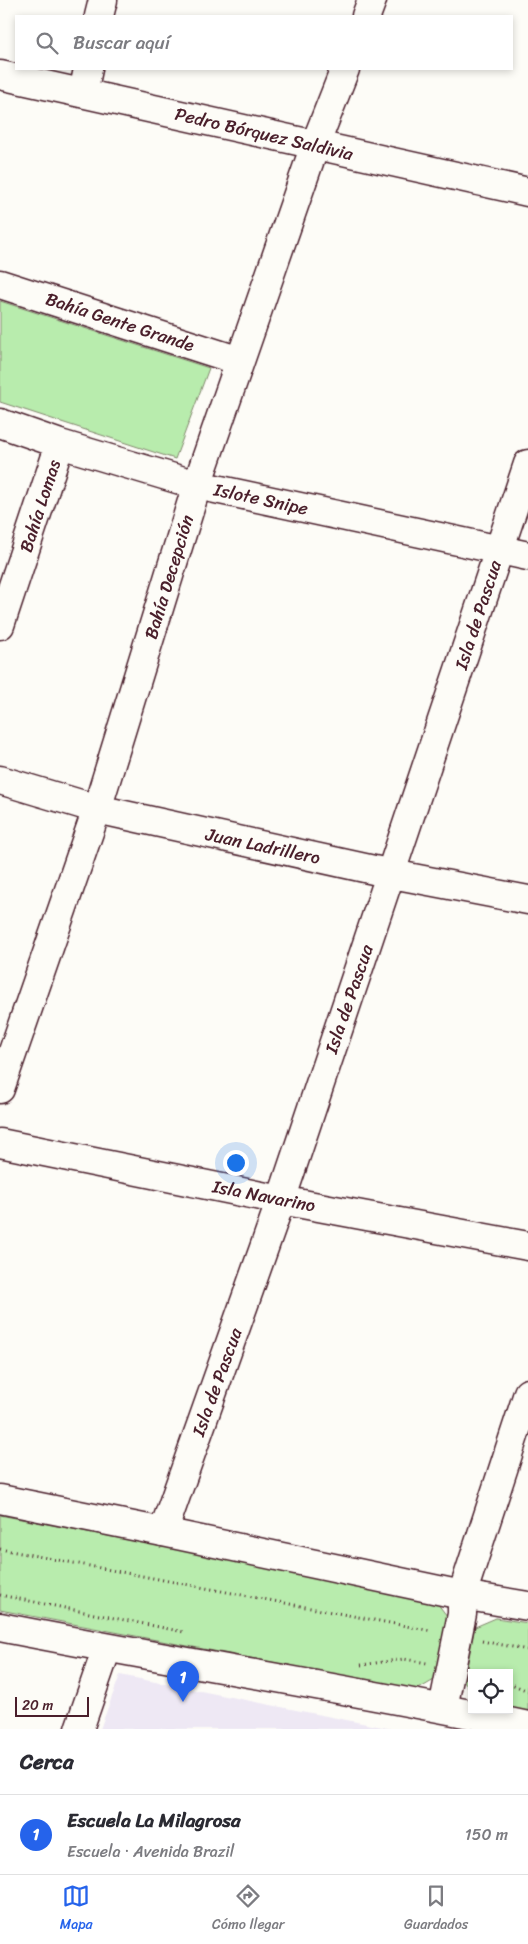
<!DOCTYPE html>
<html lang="es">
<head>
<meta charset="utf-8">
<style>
	:root { --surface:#fff; --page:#f7f7f7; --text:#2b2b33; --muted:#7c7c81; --line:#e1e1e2; --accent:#2563eb }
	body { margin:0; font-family:Sriracha,sans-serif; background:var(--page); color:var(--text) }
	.controls { position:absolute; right:15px; bottom:15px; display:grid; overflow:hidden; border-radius:0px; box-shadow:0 2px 8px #0003 }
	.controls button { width:45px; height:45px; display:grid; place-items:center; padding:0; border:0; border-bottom:1px solid var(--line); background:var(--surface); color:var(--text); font:25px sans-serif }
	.scale { position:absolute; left:15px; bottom:12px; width:74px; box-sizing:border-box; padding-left:5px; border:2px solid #4a1f2b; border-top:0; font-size:14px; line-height:18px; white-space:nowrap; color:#4a1f2b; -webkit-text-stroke:4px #fdfcf7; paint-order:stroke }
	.you { position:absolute; left:235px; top:1162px; width:18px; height:18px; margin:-12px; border:4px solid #fff; border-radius:50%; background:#1a73e8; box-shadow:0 0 0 8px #1a73e833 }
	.badge { display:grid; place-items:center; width:32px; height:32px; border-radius:50%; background:var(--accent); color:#fff; font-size:16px; font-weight:700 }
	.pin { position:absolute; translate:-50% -41px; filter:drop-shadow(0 1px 2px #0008) }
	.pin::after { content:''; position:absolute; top:26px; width:18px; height:15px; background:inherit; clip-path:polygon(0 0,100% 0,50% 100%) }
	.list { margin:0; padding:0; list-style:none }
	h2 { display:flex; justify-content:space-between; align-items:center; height:65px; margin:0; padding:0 20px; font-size:21px }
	h2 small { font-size:16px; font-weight:400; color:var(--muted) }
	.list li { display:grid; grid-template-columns:32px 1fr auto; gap:15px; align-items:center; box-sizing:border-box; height:80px; padding:0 20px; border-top:1px solid var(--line) }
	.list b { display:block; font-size:19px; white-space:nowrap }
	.list p { margin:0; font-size:16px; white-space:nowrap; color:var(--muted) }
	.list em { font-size:16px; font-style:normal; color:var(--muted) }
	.icon { flex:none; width:28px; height:28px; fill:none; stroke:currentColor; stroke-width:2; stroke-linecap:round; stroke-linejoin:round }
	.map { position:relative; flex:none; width:528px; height:1729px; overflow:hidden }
	.search { position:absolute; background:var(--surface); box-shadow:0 2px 8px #0003; left:15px; right:15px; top:15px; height:55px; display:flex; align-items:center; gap:12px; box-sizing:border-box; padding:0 18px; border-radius:0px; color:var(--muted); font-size:19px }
	.sheet { height:145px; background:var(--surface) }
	nav { display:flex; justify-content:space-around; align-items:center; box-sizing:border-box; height:70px; border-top:1px solid var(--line); background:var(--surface); font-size:14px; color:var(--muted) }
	nav a { display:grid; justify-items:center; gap:2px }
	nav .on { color:var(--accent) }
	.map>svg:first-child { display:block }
	.built { fill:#eee8f4 }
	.green { fill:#b8ecad; stroke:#81866c }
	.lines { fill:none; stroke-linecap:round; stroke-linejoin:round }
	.street-casing { stroke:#4a1f2b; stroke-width:31 }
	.secondary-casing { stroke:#4a1f2b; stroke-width:31 }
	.path { stroke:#4a1f2b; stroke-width:3; stroke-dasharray:1 4; stroke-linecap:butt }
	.street { stroke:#fdfcf7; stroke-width:28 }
	.secondary { stroke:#fdfcf7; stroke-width:28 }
	.labels { text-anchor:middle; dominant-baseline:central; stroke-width:4; stroke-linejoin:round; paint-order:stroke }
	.street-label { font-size:18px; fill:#4a1f2b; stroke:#fdfcf7 }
</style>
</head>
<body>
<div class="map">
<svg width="528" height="1729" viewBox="0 0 528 1729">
	<rect width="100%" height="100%" fill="#fdfcf7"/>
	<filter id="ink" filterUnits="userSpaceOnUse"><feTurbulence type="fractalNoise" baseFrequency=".02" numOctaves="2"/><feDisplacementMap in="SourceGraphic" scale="10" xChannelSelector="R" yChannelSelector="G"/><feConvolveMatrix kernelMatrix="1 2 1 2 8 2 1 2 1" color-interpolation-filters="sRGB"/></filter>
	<g filter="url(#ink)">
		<path class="built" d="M 120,1675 L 392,1729 L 100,1729 Z"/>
		<path class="green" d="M 0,301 L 209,368 L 175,459 L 0,402 Z
			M 0,1515 L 434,1599 L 447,1616 L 434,1680 L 417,1690 L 0,1610 Z
			M 496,1618 L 528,1623 L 528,1712 L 509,1708 L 509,1673 L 472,1673 L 472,1693 L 464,1682 L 475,1627 Z"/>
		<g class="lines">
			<g class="street-casing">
				<path id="street" d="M 99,16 L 103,0
					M 366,16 L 372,0
					M 83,93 L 88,69
					M 0,284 L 240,361
					M 0,423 L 60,444 L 197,485 L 528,556
					M 0,625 L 60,444
					M 0,780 L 97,809 L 392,874 L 528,900
					M 0,1089 L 97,809 L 197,485 L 315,145 L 345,69
					M 0,1143 L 281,1200 L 528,1246
					M 163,1532 L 281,1200 L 528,464
					M 443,1708 L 462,1614 L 462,1595 L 528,1393
					M 79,1729 L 107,1648"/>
			</g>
			<g class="secondary-casing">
				<path id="secondary" d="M 0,75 L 528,192
					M 0,1499 L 163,1532 L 462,1595 L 528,1606
					M 0,1627 C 176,1662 353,1689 528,1726"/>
			</g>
			<path class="path" d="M 0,1549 L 432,1631
				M 0,1595 L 184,1632
				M 482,1641 L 528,1650
				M 361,1665 L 404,1659 L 427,1663
				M 477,1671 L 487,1673
				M 509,1683 L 528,1691"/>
			<use href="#street" class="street"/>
			<use href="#secondary" class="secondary"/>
		</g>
	</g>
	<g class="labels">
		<g class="street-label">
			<text transform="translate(264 134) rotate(13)">Pedro Bórquez Saldivia</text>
			<text transform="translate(120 322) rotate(18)">Bahía Gente Grande</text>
			<text transform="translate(261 499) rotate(12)">Islote Snipe</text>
			<text transform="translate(40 506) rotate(-72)">Bahía Lomas</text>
			<text transform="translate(169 577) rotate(-73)">Bahía Decepción</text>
			<text transform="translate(478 615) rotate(-72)">Isla de Pascua</text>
			<text transform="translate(263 846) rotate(12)">Juan Ladrillero</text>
			<text transform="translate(349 999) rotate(-71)">Isla de Pascua</text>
			<text transform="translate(264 1196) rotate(11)">Isla Navarino</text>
			<text transform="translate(217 1382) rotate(-70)">Isla de Pascua</text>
		</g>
	</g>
</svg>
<div class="controls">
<button><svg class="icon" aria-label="locate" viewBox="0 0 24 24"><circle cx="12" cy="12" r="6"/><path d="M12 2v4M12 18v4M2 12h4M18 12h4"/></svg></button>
</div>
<div class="scale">20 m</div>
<div class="you"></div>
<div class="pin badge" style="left:183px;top:1702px">1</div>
<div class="search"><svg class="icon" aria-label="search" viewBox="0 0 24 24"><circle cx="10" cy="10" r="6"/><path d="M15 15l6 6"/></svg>Buscar aquí</div>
</div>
<section class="sheet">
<h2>Cerca<small></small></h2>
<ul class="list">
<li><span class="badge">1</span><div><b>Escuela La Milagrosa</b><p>Escuela · Avenida Brazil</p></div><em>150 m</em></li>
</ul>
</section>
<nav>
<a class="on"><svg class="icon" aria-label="map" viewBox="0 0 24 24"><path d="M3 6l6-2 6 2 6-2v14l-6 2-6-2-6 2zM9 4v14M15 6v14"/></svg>Mapa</a>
<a><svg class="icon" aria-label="directions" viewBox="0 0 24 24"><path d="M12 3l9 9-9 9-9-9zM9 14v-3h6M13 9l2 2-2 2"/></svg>Cómo llegar</a>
<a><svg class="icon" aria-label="saved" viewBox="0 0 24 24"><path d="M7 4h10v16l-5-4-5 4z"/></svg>Guardados</a>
</nav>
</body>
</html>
